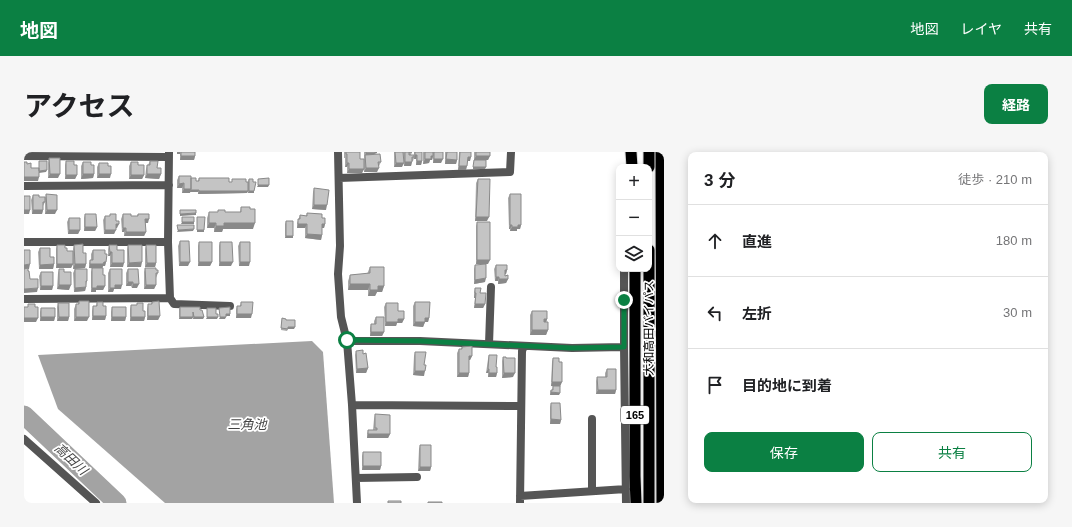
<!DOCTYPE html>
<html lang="ja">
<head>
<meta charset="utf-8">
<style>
	:root { --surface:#fff; --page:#f6f6f6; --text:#202124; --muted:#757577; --line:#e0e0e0; --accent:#0b8043 }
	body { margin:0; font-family:Helvetica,"Noto Sans JP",sans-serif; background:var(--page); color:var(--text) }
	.controls { position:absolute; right:12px; top:12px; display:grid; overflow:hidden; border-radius:8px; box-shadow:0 2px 10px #0003 }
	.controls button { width:36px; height:36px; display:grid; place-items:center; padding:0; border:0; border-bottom:1px solid var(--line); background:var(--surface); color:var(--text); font:20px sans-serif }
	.stop { position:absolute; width:12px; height:12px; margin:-9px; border:3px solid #0b8043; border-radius:50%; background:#fff }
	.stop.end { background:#0b8043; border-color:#fff; box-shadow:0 1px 4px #0008 }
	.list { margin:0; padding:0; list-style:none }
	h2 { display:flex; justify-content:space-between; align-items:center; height:52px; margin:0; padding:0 16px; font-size:17px }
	h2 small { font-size:13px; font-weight:400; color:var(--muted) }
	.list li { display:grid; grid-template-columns:26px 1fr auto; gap:12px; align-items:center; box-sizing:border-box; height:72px; padding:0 16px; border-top:1px solid var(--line) }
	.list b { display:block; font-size:15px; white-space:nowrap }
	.list em { font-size:13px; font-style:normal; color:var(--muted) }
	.actions { display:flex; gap:8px; padding:12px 16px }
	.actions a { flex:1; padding:9px 0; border:1px solid var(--accent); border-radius:8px; text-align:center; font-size:14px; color:var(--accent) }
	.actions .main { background:var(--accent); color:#fff }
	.icon { flex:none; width:22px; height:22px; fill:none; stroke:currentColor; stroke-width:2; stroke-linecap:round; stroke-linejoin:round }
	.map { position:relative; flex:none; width:640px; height:351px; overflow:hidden; border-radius:8px }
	header { display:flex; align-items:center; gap:24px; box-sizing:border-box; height:56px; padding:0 20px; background:var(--accent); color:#fff }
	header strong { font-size:19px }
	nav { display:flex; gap:22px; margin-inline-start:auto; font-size:14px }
	.intro { display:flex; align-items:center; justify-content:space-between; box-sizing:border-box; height:96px; padding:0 24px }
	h1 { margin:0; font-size:28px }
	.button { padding:10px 18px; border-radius:8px; background:var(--accent); color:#fff; font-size:14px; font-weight:700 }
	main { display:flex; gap:24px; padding:0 24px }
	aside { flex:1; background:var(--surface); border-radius:8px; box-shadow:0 2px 10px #0003 }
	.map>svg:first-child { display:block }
	.water { fill:#a3a3a3 }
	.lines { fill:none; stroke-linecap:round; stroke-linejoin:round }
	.river { stroke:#a3a3a3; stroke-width:19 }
	.trunk-casing { stroke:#dbdbdb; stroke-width:13 }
	.minor { stroke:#555; stroke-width:8 }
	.tertiary { stroke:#555; stroke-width:8 }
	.trunk { stroke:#000; stroke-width:11 }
	.wall { fill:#a9a9a9 }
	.shaded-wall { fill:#898989 }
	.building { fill:#c4c4c4; stroke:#898989 }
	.route { stroke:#0b8043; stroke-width:5 }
	.labels { text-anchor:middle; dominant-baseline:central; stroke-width:3.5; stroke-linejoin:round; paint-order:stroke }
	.shield { fill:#fff; stroke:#4c4c4c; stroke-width:1 }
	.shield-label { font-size:11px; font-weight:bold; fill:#000 }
	.street-label { font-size:12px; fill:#000; stroke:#fff }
	.water-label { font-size:13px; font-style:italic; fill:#444; stroke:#fff }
</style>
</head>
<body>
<header>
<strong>地図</strong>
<nav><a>地図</a><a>レイヤ</a><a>共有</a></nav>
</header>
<div class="intro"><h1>アクセス</h1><a class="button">経路</a></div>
<main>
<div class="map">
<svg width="640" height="351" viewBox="0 0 640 351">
	<rect width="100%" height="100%" fill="#fff"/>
	<path class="water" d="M 288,189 L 299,200 L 310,351 L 141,351 L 34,257 L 14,203 Z"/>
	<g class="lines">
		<path class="river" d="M 0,263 L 93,351"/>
		<g class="trunk-casing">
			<path id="trunk" d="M 607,0 L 608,15
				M 637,0 L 638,351
				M 625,15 L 625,0
				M 611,117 L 611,324 L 612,351
				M 625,351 L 625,98"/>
		</g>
		<path class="minor" d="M 314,0 L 316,94 L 314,122 L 317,165 L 323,189 L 328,253 L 333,351
			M 0,4 L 145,5
			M 315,26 L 486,20 L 487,0
			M 0,34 L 145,33
			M 0,90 L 144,90
			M 600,117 L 600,195 L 602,351
			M 146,146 L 150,152 L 206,154
			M 0,147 L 146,146 L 144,90 L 145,0
			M 323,189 L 396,189 L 548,196 L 600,195
			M 465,192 L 467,135
			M 328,253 L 497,254
			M 568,267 L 568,339
			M 332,326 L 393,325
			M 496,344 L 602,337
			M 496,351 L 498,199 L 500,194"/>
		<path class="tertiary" d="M 0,287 L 72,351"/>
		<use href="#trunk" class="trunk"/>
	</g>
	<path class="wall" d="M 153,0 L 171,0 L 171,4 L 170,8 L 156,8 L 156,2 L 153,2 Z
		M 320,0 L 336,0 L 336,7 L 340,17 L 338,21 L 323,21 L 323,15 L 321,15 L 321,6 L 320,6 Z
		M 340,0 L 353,0 L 353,1 L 350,2 L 350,3 L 357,10 L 355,14 L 354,14 L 353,20 L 340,20 Z
		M 370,0 L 379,0 L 378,15 L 370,15 Z
		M 379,0 L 388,0 L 387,3 L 390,3 L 390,0 L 398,0 L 398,9 L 397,13 L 392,13 L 392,7 L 390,7 L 390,6 L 389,9 L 388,9 L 387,14 L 380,14 Z
		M 399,0 L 419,0 L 417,11 L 409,11 L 409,5 L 408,8 L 406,8 L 405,11 L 399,12 Z
		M 421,0 L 433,0 L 433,8 L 432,12 L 421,12 Z
		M 435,0 L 447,0 L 446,9 L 443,9 L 442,18 L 434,18 Z
		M 450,0 L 466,0 L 464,8 L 450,8 Z
		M 25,6 L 34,26 L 24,26 L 24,11 Z
		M 42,9 L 50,13 L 53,23 L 51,27 L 41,27 L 41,13 Z
		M 126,9 L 133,16 L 137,22 L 135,27 L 121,26 L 122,17 L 123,13 L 124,13 Z
		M 59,10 L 70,22 L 69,26 L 57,27 L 57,14 Z
		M 107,10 L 114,13 L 120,23 L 118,27 L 105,27 L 105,14 Z
		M 75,11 L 86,26 L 73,26 L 73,15 Z
		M 155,24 L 167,26 L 172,29 L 174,29 L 175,26 L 205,30 L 208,30 L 208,27 L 222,30 L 224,38 L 224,29 L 225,27 L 230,41 L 224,41 L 224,39 L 223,41 L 174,42 L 174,40 L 166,40 L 166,41 L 158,41 L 158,36 L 153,36 L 153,28 Z
		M 454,27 L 463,69 L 451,69 L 452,31 Z
		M 290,36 L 302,58 L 288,57 L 289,40 Z
		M 22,42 L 31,62 L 21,62 L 21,46 Z
		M 486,42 L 497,73 L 496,77 L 493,77 L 493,79 L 486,79 L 486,77 L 485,77 L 484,46 Z
		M 9,43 L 15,45 L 21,50 L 19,54 L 19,58 L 18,62 L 8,62 L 7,48 Z
		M 217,55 L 229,77 L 199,77 L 198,80 L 190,80 L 190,76 L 183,76 L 183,66 L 185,60 L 194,60 L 194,58 L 201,60 L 216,60 Z
		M 283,61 L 298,66 L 301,72 L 300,76 L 298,76 L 298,83 L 297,88 L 281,86 L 281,76 L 273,76 L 273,71 L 276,63 L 282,64 Z
		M 61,62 L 73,75 L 71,79 L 60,79 L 60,66 Z
		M 86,62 L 92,69 L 93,76 L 92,76 L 90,82 L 80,82 L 79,68 L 81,64 L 86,64 Z
		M 99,62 L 107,64 L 113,64 L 114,62 L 124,71 L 121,71 L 122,80 L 120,84 L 100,84 L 100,80 L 98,80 L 97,67 Z
		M 173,65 L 180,80 L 173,80 Z
		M 45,66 L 56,78 L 54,82 L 44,82 L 43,70 Z
		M 262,69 L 269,84 L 269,86 L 261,86 L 261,72 Z
		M 453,70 L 464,112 L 452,112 L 452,74 Z
		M 156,89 L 164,114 L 155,114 L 154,94 Z
		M 175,90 L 188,110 L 186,114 L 174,114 L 174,94 Z
		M 196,90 L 207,114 L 195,114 L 195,94 Z
		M 216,90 L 225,114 L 215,114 L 214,94 Z
		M 33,93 L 41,96 L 43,99 L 49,99 L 49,97 L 50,93 L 59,101 L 62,112 L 61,116 L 49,117 L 49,112 L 47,116 L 32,116 L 32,97 Z
		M 85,93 L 93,98 L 99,115 L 86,115 L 86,104 L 84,104 L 84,97 Z
		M 104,93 L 117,115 L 103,115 L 103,97 Z
		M 122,93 L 132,111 L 131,115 L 121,115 L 121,97 Z
		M 16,96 L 26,105 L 30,112 L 29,117 L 15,117 L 14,100 Z
		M 69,98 L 81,102 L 82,110 L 81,114 L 79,114 L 78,116 L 81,134 L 79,138 L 72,138 L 72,140 L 67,140 L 67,120 L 68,116 L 69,116 L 65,116 L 65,112 L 66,108 L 67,108 L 67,102 Z
		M 451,113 L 461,130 L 450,132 L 450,117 Z
		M 472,113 L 483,118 L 482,122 L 481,122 L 481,124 L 484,127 L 482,131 L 474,132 L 474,129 L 471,129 L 470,117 Z
		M 346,115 L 360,134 L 358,140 L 353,140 L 351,144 L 344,144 L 344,138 L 324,138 L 324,129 L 326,123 L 343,122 Z
		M 121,116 L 132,118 L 134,121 L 132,126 L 132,133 L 130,137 L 120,137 L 120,120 Z
		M 35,117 L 40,120 L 45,138 L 33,137 L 34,121 Z
		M 51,117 L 63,129 L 61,139 L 50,140 L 49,121 Z
		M 86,117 L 97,137 L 90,137 L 89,140 L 84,140 L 84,121 Z
		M 104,117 L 113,136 L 108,136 L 107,134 L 102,134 L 102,121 Z
		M 17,120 L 29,134 L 28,138 L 16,138 L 15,124 Z
		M 451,136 L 456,141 L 461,152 L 459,156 L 450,156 L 451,146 L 450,146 L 450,140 Z
		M 55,149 L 63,169 L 50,169 L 50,157 L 52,152 L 54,152 Z
		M 73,150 L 79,154 L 82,164 L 81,168 L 68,168 L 68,159 L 69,154 L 72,154 Z
		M 128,150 L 136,164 L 134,168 L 123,168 L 123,157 L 124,152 L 127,152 Z
		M 217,150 L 227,166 L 212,166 L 212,158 L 213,154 L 216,154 Z
		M 391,150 L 405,166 L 404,170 L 401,170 L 399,175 L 389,174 L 389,154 Z
		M 34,151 L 45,165 L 44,169 L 33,169 L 33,155 Z
		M 113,151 L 119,159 L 121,165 L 120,169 L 106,169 L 106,157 L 107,153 L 113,153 Z
		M 362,151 L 374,159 L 380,167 L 378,171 L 373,171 L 372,174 L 361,174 L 360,155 Z
		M 88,155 L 102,165 L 101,169 L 87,169 L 87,160 Z
		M 156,155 L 176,158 L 180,165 L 179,167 L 169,167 L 168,165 L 168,167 L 155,167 L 155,157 Z
		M 17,156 L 31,165 L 30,169 L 16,169 L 16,160 Z
		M 508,159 L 523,167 L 522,170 L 524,178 L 522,183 L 506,183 L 506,163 Z
		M 352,165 L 360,180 L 358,184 L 346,184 L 346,176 L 347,172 L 350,172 L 350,169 Z
		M 258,166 L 262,168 L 270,177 L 264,177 L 263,179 L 257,178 Z
		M 438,195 L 448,204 L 446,208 L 445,208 L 445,221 L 444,225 L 433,225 L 433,201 L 435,197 L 437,197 Z
		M 332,199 L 339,202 L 344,216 L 342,221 L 332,221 L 331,203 Z
		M 391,200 L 400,213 L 400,224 L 389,223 L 390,204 Z
		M 465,203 L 472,215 L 473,221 L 472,225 L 464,225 L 464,221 L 462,221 L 464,207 Z
		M 479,205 L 482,206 L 489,225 L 478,226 L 478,209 Z
		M 529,206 L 535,210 L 536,235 L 535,243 L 526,243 L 526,240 L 527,238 L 528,238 L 529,234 L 527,234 L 528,210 Z
		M 583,217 L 592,238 L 591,242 L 572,242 L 572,229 L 573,225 L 581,225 L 581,221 Z
		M 527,251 L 537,268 L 536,272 L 526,272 L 526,255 Z
		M 351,262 L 366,282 L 364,286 L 343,286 L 343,282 L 344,278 L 349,278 L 350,267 Z
		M 396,293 L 407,315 L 406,319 L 394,319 L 395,297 Z
		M 339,300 L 357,314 L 356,318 L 338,318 L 338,304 Z"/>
	<path class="shaded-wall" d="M 153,0 L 156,0 L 156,2 L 153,2 Z
		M 350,0 L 353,0 L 353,1 L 350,2 L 349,5 L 341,3 L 341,5 L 342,1 Z
		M 391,3 L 393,3 L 392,7 L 390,7 Z
		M 157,4 L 171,4 L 170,8 L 156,8 Z
		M 407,4 L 409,4 L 408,8 L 406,8 L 405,11 L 399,12 L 401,7 Z
		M 452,4 L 466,4 L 464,8 L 450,8 Z
		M 444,5 L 447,5 L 446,9 L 442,9 Z
		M 410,7 L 419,7 L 417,11 L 409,11 Z
		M 422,7 L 433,8 L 432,12 L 421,12 Z
		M 393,9 L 398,9 L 397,13 L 392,13 Z
		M 381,10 L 388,10 L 387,14 L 380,14 Z
		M 323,11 L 325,11 L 323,15 L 321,15 Z
		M 372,11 L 380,11 L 378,15 L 370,15 Z
		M 435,14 L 443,14 L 442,18 L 434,18 Z
		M 449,15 L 462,15 L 461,17 L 449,17 Z
		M 342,16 L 355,16 L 353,20 L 340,20 Z
		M 325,17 L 340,17 L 338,21 L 323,21 Z
		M 23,18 L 22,20 L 15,21 L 15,19 Z
		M 26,22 L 36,22 L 34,26 L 24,26 Z
		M 59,22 L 70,22 L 69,26 L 57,27 Z
		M 75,22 L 87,22 L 86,26 L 73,26 Z
		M 123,22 L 137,22 L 135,27 L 121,26 Z
		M 42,23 L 53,23 L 51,27 L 41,27 Z
		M 107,23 L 120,23 L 118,27 L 105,27 Z
		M 0,25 L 15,25 L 14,29 L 0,29 Z
		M 160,31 L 158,36 L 153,36 L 155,32 Z
		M 234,33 L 245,33 L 244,35 L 233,35 Z
		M 160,37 L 167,37 L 166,41 L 158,41 Z
		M 167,38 L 175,38 L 174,40 L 166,40 Z
		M 175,39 L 224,39 L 223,41 L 174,42 Z
		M 225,39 L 230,39 L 230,41 L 224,41 Z
		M 290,53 L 303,53 L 302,58 L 288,57 Z
		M 0,58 L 6,58 L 5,62 L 0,62 Z
		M 9,58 L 19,58 L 18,62 L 8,62 Z
		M 23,58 L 33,58 L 31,62 L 21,62 Z
		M 172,61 L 172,63 L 156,64 L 156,62 Z
		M 452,65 L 465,65 L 463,69 L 451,69 Z
		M 121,67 L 125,67 L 124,71 L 120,71 Z
		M 158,70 L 170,70 L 170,72 L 157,72 Z
		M 185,71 L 192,71 L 190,76 L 183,76 Z
		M 200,71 L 231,71 L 229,77 L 199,77 L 198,80 L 190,80 L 192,74 Z
		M 92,72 L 95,72 L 93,76 L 90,76 Z
		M 274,72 L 283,72 L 281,76 L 273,76 Z
		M 298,72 L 301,72 L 300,76 L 297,76 Z
		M 486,73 L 488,73 L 486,77 L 485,77 Z
		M 494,73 L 497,73 L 496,77 L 493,77 L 493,79 L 486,79 L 488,75 Z
		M 61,75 L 73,75 L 71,79 L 60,79 Z
		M 99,76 L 102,76 L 100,80 L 98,80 Z
		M 170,77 L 169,79 L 153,80 L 154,78 Z
		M 45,78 L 56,78 L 54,82 L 44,82 Z
		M 81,78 L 92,78 L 90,82 L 80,82 Z
		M 173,78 L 180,78 L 180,80 L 173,80 Z
		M 102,80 L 122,80 L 120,84 L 100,84 Z
		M 283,82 L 298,83 L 297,88 L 281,86 Z
		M 262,84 L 269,84 L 269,86 L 261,86 Z
		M 86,100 L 88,100 L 86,104 L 84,104 Z
		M 453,108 L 466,108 L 464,112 L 452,112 Z
		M 80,110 L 82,110 L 81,114 L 79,114 L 78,117 L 65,116 L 66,112 Z
		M 118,110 L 117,115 L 103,115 L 105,111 Z
		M 156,110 L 166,110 L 164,114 L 155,114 Z
		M 175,110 L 188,110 L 186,114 L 174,114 Z
		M 196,110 L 209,110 L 207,114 L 195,114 Z
		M 216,110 L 226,110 L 225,114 L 215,114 Z
		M 88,111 L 100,111 L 99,115 L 86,115 Z
		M 123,111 L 132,111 L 131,115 L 121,115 Z
		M 6,112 L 5,117 L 0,117 L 0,113 Z
		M 30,112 L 29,117 L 15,117 L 16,113 Z
		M 33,112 L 49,112 L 47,116 L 32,116 Z
		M 51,112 L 62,112 L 61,116 L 49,117 Z
		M 481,118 L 483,118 L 482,122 L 479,123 Z
		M 472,125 L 475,125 L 474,129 L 471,129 Z
		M 462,126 L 461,130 L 450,132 L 451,128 Z
		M 475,127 L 484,127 L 482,131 L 474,132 Z
		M 104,130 L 109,130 L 107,134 L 102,134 Z
		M 109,132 L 115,132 L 113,136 L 108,136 Z
		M 326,132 L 346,132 L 344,138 L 324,138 Z
		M 35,133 L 47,133 L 45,138 L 33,137 Z
		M 91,133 L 98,133 L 97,137 L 90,137 L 89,140 L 84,140 L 86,136 Z
		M 122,133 L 132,133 L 130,137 L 120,137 Z
		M 17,134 L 29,134 L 28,138 L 16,138 Z
		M 73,134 L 81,134 L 79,138 L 72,138 L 72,140 L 67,140 L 68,136 Z
		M 354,134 L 360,134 L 358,140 L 353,140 L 351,144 L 344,144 L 346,138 Z
		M 62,135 L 61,139 L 50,140 L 51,136 Z
		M 14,136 L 13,140 L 0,141 L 0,137 Z
		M 451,141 L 452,141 L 451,146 L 450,146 Z
		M 451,152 L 461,152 L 459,156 L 450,156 Z
		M 202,162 L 206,162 L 206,164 L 201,164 Z
		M 213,162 L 228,162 L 227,166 L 212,166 Z
		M 69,164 L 82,164 L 81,168 L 68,168 Z
		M 124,164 L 136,164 L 134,168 L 123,168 Z
		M 17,165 L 31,165 L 30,169 L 16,169 Z
		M 35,165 L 45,165 L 44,169 L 33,169 Z
		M 52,165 L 65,165 L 63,169 L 50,169 Z
		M 88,165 L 102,165 L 101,169 L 87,169 Z
		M 107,165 L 121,165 L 120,169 L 106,169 Z
		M 156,165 L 169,165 L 168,167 L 155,167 Z
		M 170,165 L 180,165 L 179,167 L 169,167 Z
		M 183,165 L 194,165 L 193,167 L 182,167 Z
		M 196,165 L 202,165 L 201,167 L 195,167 Z
		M 0,166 L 14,166 L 12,170 L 0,170 Z
		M 401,166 L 405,166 L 404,170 L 399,170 Z
		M 374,167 L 380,167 L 378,171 L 373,171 L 372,174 L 361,174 L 362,170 Z
		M 520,167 L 523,167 L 522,171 L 519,171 Z
		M 391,170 L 401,170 L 399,175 L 389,174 Z
		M 264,175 L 271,175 L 270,177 L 263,177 Z
		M 508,178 L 524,178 L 522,183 L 506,183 Z
		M 347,180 L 360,180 L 358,184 L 346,184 Z
		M 445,204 L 448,204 L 446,208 L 444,208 Z
		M 344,216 L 342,221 L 332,221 L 333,217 Z
		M 464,217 L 465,217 L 464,221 L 462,221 Z
		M 391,219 L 401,219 L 400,224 L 389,223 Z
		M 435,221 L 445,221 L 444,225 L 433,225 Z
		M 465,221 L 473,221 L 472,225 L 464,225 Z
		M 480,221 L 491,221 L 489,225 L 478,226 Z
		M 528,230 L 538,230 L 536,235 L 527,234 Z
		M 574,238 L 592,238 L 591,242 L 572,242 Z
		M 527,240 L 536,241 L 535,243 L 526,243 Z
		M 527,267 L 537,268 L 536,272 L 526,272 Z
		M 344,282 L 366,282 L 364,286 L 343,286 Z
		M 339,314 L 357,314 L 356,318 L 338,318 Z
		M 396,315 L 407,315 L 406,319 L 394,319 Z"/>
	<path class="building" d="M 157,0 L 171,0 L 171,4 L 157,4 Z
		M 322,0 L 336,0 L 336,7 L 340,7 L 340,17 L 325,17 L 325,11 L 323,11 L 323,2 L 322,2 Z
		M 342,0 L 351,0 L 351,1 L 342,1 Z
		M 371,0 L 379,0 L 380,11 L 372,11 Z
		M 381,0 L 388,0 L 385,0 L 385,3 L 390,3 L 390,5 L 388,5 L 388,10 L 381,10 Z
		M 391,0 L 398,0 L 398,9 L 393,9 L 393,3 L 391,3 Z
		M 401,0 L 409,0 L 409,4 L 407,4 L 407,7 L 401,7 Z
		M 410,0 L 419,0 L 419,7 L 410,7 Z
		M 423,0 L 433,0 L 433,8 L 422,7 Z
		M 436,0 L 447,0 L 447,5 L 444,5 L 443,14 L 435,14 Z
		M 452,0 L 466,0 L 466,4 L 452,4 Z
		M 356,2 L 357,10 L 354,10 L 355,16 L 342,16 L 341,3 Z
		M 25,6 L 36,6 L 36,22 L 26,22 Z
		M 450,8 L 462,8 L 462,15 L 449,15 Z
		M 15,9 L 23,9 L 23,18 L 15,19 Z
		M 42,9 L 50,9 L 50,13 L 53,13 L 53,23 L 42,23 Z
		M 126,9 L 134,9 L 133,16 L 137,16 L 137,22 L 123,22 L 123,13 L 126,13 Z
		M 0,10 L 3,10 L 3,12 L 7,11 L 7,16 L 15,16 L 15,25 L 0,25 Z
		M 59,10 L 67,10 L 67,13 L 70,13 L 70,22 L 59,22 Z
		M 107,10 L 114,10 L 114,13 L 120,13 L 120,23 L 107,23 Z
		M 75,11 L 84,11 L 84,14 L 87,14 L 87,22 L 75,22 Z
		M 155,24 L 167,24 L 167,37 L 160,37 L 160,31 L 155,32 Z
		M 167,26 L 172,26 L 172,29 L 175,29 L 175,26 L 205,26 L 205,30 L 208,30 L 208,27 L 222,27 L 222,30 L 224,30 L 224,39 L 175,39 L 175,38 L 167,38 Z
		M 245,26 L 245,33 L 234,33 L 234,27 Z
		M 225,27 L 229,27 L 229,30 L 232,30 L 230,39 L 225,39 Z
		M 454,27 L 466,27 L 465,65 L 452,65 Z
		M 290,36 L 305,38 L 303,53 L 290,53 Z
		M 22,42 L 33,43 L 33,58 L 23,58 Z
		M 486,42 L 497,42 L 497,73 L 494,73 L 494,75 L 488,75 L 488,73 L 486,73 Z
		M 9,43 L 15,43 L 15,45 L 21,45 L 21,50 L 19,50 L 19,58 L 9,58 Z
		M 0,44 L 6,44 L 6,58 L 0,58 Z
		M 217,55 L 226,55 L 226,57 L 231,57 L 231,71 L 200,71 L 200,74 L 192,74 L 192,71 L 185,71 L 185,60 L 194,60 L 194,58 L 201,58 L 201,60 L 217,60 Z
		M 156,58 L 172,58 L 172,61 L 156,62 Z
		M 283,61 L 298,62 L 298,66 L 301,66 L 301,72 L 298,72 L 298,83 L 283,82 L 283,72 L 274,72 L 274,67 L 276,67 L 276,63 L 283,64 Z
		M 61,62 L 72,62 L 73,75 L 61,75 Z
		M 86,62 L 92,62 L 92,69 L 95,69 L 95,72 L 92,72 L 92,78 L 81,78 L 81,64 L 86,64 Z
		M 99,62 L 107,62 L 107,64 L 114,64 L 114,62 L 125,62 L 125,67 L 121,67 L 122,80 L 102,80 L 102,76 L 99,76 Z
		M 158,65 L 170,65 L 170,70 L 158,70 Z
		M 173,65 L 181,65 L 180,78 L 173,78 Z
		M 45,66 L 56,66 L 56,78 L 45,78 Z
		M 262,69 L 269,69 L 269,84 L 262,84 Z
		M 453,70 L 466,70 L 466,108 L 453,108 Z
		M 153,73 L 170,73 L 170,77 L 154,78 Z
		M 156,89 L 165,89 L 166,110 L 156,110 Z
		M 175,90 L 188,90 L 188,110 L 175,110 Z
		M 196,90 L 208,90 L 209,110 L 196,110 Z
		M 216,90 L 226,90 L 226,110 L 216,110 Z
		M 59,92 L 59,101 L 62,101 L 62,112 L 51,112 L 50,93 Z
		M 33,93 L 41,93 L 41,96 L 43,96 L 43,99 L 49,99 L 49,112 L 33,112 Z
		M 85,93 L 93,93 L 93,98 L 100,98 L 100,111 L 88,111 L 88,100 L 86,100 Z
		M 104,93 L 118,93 L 118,110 L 105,111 Z
		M 122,93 L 132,93 L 132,111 L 123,111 Z
		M 16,96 L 26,96 L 26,105 L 30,105 L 30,112 L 16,113 Z
		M 0,98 L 6,98 L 6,112 L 0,113 Z
		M 69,98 L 81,98 L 81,102 L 83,102 L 82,110 L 80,110 L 79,112 L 66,112 L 66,108 L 69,108 Z
		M 462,112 L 462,126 L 451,128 L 451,113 Z
		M 472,113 L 483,113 L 483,118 L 481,118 L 481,124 L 484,123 L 484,127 L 475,127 L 475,125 L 472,125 Z
		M 346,115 L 360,115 L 360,134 L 354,134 L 354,138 L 346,138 L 346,132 L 326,132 L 326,123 L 346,121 Z
		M 4,116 L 4,119 L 5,119 L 6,127 L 14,127 L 14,136 L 0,137 L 0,117 Z
		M 68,116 L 79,116 L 79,123 L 81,123 L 81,134 L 73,134 L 73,136 L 68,136 Z
		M 121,116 L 132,116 L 132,118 L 134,118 L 134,121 L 132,121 L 132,133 L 122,133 Z
		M 35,117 L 40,117 L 40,120 L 47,120 L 47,133 L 35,133 Z
		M 51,117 L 63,117 L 63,129 L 62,129 L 62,135 L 51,136 Z
		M 86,117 L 98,117 L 98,133 L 91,133 L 91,136 L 86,136 Z
		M 104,117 L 114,117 L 115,132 L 109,132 L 109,130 L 104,130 Z
		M 17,120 L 29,120 L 29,134 L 17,134 Z
		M 451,136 L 457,136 L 456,141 L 462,141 L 461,152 L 451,152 L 452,141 L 451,141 Z
		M 55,149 L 65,149 L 65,165 L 52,165 L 52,152 L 55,152 Z
		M 135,149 L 136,164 L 124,164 L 124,152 L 128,152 L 128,150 Z
		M 73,150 L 79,150 L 79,154 L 82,154 L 82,164 L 69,164 L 69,154 L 73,154 Z
		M 217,150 L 229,150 L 228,162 L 213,162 L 213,154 L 217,154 Z
		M 391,150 L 406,150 L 405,166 L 401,166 L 401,170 L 391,170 Z
		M 34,151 L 45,151 L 45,165 L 35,165 Z
		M 113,151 L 119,151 L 119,159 L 121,159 L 121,165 L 107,165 L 107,153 L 113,153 Z
		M 362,151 L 374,151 L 374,159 L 380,159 L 380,167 L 374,167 L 374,170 L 362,170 Z
		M 4,152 L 11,152 L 11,155 L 14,155 L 14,166 L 0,166 L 0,155 L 4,155 Z
		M 88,155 L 102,155 L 102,165 L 88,165 Z
		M 156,155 L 176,155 L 176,158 L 178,158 L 180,165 L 170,165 L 169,160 L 169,165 L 156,165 Z
		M 206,155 L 206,162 L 202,162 L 202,165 L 196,165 L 195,156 Z
		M 17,156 L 31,156 L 31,165 L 17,165 Z
		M 183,156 L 192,156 L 192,162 L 194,162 L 194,165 L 183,165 Z
		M 508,159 L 523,159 L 523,167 L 520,167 L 520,170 L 524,170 L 524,178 L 508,178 Z
		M 352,165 L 360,165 L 360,180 L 347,180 L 347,172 L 352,172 Z
		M 258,166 L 262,167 L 262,168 L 271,168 L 271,175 L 264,175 L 264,177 L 257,176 Z
		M 448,194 L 448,204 L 445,204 L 445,221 L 435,221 L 435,197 L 438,197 L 438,195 Z
		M 339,198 L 339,202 L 342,201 L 344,216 L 333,217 L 332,199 Z
		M 391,200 L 402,200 L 400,213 L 402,213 L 401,219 L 391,219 Z
		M 465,203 L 473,203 L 472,215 L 473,215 L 473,221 L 465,221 L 465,217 L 464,217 Z
		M 479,205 L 482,205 L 482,206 L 491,206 L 491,221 L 480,221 Z
		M 529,206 L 535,206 L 535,210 L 538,210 L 538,230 L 528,230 Z
		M 583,217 L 592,217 L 592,238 L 574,238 L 573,225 L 583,225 Z
		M 529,234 L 536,234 L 536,241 L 527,240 L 527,238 L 529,238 Z
		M 527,251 L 536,251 L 537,268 L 527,267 Z
		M 351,262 L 366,263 L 366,282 L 344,282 L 344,278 L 353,278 L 353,276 L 351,276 Z
		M 396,293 L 407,293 L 407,315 L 396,315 Z
		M 339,300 L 357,300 L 357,314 L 339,314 Z
		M 364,349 L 377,349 L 377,351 L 364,351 Z
		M 404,350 L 418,350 L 418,351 L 404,351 Z"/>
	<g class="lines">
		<path class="route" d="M 323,188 L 396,189 L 548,196 L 600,195 L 600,148"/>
	</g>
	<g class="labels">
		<rect class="shield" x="597" y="254" width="28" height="18" rx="3"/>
		<g class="shield-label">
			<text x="611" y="263">165</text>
		</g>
		<g class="street-label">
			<text transform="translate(625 176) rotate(-90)">大和高田バイパス</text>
		</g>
		<g class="water-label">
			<text x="223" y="272">三角池</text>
			<text transform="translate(47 307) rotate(43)">高田川</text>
		</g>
	</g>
</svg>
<div class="controls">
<button>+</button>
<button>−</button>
<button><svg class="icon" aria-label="layers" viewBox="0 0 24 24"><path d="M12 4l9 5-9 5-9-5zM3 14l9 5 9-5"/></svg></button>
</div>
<div class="stop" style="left:323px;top:188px"></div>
<div class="stop end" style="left:600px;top:148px"></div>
</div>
<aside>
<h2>3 分<small>徒歩 · 210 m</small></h2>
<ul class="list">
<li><svg class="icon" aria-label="ahead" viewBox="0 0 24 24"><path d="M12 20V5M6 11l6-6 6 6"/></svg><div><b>直進</b></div><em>180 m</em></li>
<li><svg class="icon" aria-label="left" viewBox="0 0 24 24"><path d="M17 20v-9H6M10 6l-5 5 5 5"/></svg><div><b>左折</b></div><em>30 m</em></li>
<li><svg class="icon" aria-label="arrive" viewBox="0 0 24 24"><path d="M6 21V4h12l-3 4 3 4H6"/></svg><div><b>目的地に到着</b></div></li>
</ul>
<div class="actions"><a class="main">保存</a><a>共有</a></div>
</aside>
</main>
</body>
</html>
